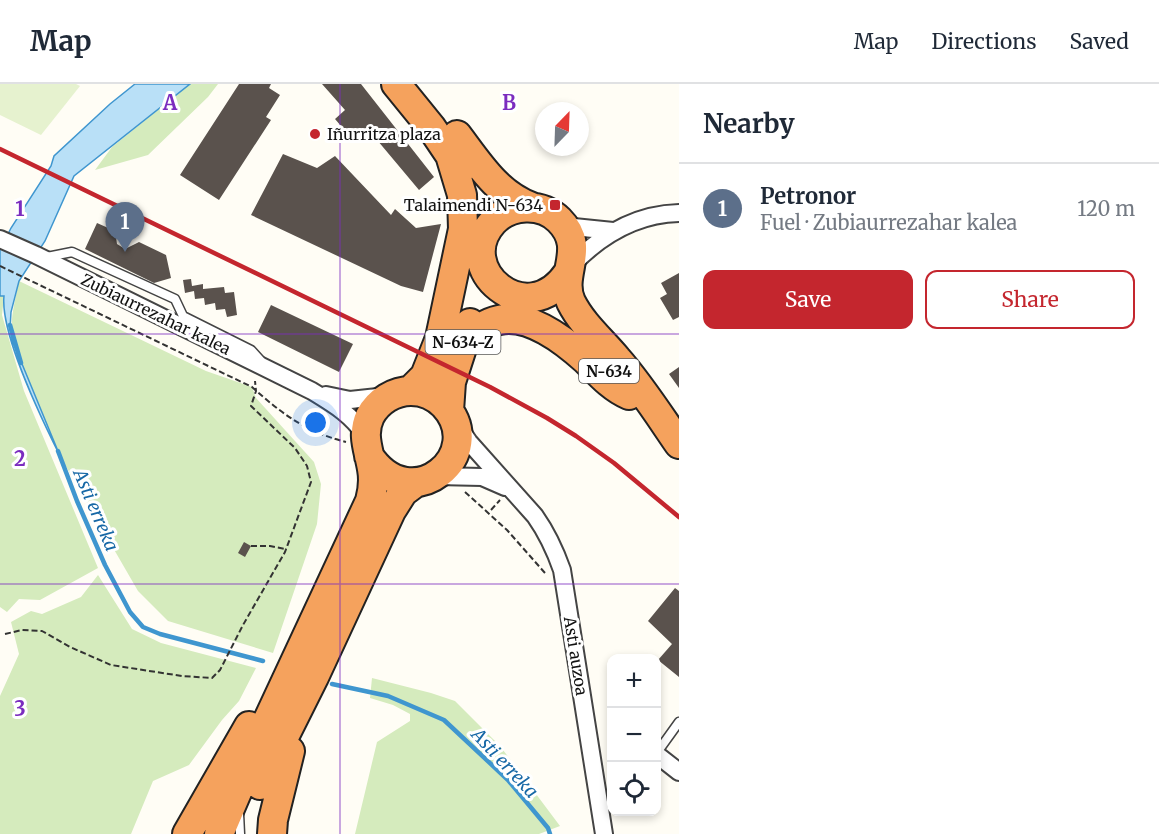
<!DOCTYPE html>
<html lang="en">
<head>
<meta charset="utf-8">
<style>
	:root { --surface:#fff; --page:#f6f6f7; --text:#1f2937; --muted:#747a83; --line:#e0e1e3; --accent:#c4262e }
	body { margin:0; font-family:Merriweather,serif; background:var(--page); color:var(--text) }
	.controls { position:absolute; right:18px; bottom:18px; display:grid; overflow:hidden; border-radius:12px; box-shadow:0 3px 9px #0003 }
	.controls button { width:54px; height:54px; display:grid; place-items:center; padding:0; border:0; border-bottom:2px solid var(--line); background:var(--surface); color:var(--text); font:30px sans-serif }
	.compass { position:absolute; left:535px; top:18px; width:54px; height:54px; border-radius:50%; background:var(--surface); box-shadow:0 3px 9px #0003; rotate:23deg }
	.you { position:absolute; left:316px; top:339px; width:21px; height:21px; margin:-15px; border:4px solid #fff; border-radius:50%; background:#1a73e8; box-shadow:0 0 0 9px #1a73e833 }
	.badge { display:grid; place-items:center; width:39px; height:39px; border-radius:50%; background:var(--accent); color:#fff; font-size:20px; font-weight:700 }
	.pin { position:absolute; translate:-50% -50px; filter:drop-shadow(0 2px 3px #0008) }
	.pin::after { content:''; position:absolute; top:32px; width:21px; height:18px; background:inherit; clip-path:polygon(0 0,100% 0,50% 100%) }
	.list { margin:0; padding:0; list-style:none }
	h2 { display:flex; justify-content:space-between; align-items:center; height:78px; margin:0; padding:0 24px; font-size:26px }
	h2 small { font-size:20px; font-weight:400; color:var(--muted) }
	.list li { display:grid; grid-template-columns:39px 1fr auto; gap:18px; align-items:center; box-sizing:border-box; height:90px; padding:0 24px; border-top:2px solid var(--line) }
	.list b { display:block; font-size:22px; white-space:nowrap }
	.list p { margin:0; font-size:20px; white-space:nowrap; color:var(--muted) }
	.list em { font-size:20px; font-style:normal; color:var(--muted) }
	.actions { display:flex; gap:12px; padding:18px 24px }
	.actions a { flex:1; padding:14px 0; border:2px solid var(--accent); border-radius:12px; text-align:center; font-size:21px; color:var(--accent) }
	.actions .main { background:var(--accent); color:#fff }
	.icon { flex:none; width:33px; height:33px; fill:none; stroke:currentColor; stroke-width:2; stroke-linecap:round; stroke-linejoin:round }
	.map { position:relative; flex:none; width:679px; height:750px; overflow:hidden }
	header { display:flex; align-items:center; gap:36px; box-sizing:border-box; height:84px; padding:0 30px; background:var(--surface); border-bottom:2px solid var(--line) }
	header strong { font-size:28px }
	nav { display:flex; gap:33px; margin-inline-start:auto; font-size:21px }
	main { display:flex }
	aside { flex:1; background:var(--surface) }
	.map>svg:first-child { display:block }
	.green { fill:#d5ebbd }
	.pitch { fill:#e6f2cf }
	.water { fill:#b9e0f7; stroke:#3f96cf; stroke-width:1.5 }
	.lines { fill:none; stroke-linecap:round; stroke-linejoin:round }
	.stream { stroke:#3f96cf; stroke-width:4.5 }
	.building { fill:#5a524d }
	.lane-casing { stroke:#444; stroke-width:11 }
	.street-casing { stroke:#444; stroke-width:20 }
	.highway-casing { stroke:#222; stroke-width:32 }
	.path { stroke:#333; stroke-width:2; stroke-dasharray:6 3; stroke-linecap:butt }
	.lane { stroke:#fff; stroke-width:8 }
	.street { stroke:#fff; stroke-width:16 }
	.highway { stroke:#f5a25d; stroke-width:28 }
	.rail { stroke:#c4262e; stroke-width:4.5 }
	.grid { fill:none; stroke:#7b2cbf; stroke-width:1.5; stroke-opacity:0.55 }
	.poi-dot { fill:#c4262e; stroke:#fff; stroke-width:2 }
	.labels { text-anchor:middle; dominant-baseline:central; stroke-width:6; stroke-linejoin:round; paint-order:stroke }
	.shield { fill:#fff; stroke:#585858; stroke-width:1.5 }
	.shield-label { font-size:15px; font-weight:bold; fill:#111 }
	.poi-label { font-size:16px; fill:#111; stroke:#fff; text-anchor:start }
	.street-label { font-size:16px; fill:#111; stroke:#fff }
	.water-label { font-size:18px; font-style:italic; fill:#1768a6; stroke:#fff }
	.grid-label { font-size:20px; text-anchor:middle; font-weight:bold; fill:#7b2cbf; stroke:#fff; stroke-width:6; stroke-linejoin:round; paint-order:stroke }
</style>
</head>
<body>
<header>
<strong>Map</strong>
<nav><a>Map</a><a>Directions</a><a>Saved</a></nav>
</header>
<main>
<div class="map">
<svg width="679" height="750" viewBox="0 0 679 750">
	<rect width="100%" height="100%" fill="#fffdf5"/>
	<path class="green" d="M 190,0 L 218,0 L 208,13 L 148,71 L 95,86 L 112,63 Z
		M 19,197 L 206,287 L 252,303 L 256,314 L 314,378 L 321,400 L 317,440 L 273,569 L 168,537 L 138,507 L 60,372 L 13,258 C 9,236 15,218 19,197 Z
		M 0,212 L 4,212 L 2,231 L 24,307 L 98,484 L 40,516 L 19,515 L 7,528 L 0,523 Z
		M 98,491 L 132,545 L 161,559 L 256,584 L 239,617 L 222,636 L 189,681 L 153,697 L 131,750 L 0,750 L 0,612 L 19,570 L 11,538 L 31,527 L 42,530 L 81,513 Z
		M 372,594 L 431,609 L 455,617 L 500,662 L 560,742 L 539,750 L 355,750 L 377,658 L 410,637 L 410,630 L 393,621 L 370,614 Z"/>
	<path class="pitch" d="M 0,0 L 76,0 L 80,2 L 41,51 L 0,31 Z"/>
	<path class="water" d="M 135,0 L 190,0 L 74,92 L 45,157 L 19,197 L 11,228 L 10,245 L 13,258 L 60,372 C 43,338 0,249 4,212 L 0,212 L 0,166 L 11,144 L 51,82 L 54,72 L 110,20 Z"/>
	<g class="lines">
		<path class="stream" d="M 10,241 L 21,279
			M 58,367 L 77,417 L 105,481 L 130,528 L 143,543 L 160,550 L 263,577
			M 332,600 L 388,612 L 444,636 L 508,696 L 548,744 L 550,750"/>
	</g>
	<path class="building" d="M 239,0 L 271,0 L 269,4 L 280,11 L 266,33 L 271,36 L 219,116 L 180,91 Z
		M 322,0 L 361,0 L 434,93 L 419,106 L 367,44 L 353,56 L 335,35 L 345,26 Z
		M 283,70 L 317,84 L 335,72 L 391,131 L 395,125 L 416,144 L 441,140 L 423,208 L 401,202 L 251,131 Z
		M 97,139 L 115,147 L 117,160 L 125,165 L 139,158 L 166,171 L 171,194 L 154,199 L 85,165 Z
		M 679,189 L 679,233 L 673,236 L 660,214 L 667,210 L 661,199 Z
		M 191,195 L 192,202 L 203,200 L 203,205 L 224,203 L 225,209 L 234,208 L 237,231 L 227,233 L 225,225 L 216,226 L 215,219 L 205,221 L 204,214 L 195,215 L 194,207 L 185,209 L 183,196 Z
		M 271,221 L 353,260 L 339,288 L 258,248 Z
		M 679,283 L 679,304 L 669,290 Z
		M 244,458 L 251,462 L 245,473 L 238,469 Z
		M 675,504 L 679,507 L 679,593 L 658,576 L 672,560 L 648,537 Z"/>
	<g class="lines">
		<g class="lane-casing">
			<path id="lane" d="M 47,173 L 72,168 L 175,215 L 183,232 L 251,266 L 261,277
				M 656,670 L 679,638
				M 239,729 L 240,750"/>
		</g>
		<g class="street-casing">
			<path id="street" d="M 564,142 L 613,147
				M 0,155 L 36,171 L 312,307 C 333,320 351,330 365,351
				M 572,181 C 601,151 636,130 679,129
				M 326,311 L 350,316 L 387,312
				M 459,343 L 469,358 L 535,432 C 547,449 555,466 562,486 L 604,750
				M 436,392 L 482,393 L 505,403
				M 656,670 L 679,688"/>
		</g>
		<g class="highway-casing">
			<path id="highway" d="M 396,0 L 431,43 L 460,86
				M 457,51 C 479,80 497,110 532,123
				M 568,189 C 527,250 451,184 493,138 C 510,120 541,118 559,136 C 588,165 558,189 571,218 C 582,240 601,256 617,275 C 640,301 659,331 679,360
				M 463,257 C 474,248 485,239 499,236 C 529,229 565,257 586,276 C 599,289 612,304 629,311
				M 410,307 L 425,292 L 440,254 L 463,145 L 462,111 L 450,71
				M 449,327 L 451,298 L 470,239
				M 260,701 L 314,593 L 391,427 L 403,408 L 415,399
				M 187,750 L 249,642
				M 219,750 L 267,638 L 370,417 C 373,406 374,396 372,385 C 369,366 361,351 370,332 C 378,317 394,307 411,307 C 423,307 435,312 444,321 C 489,369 412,436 369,372
				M 272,750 L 273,736 L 290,667"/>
		</g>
		<path class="path" d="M 0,182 L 252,303 C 282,330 306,348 346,358
			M 319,347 L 325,333
			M 465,408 L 507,446 L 545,489
			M 491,426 L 500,416
			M 251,462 L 270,462 L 285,465
			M 5,550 L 22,546 L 42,547 L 70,563 L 111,581 L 182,592 L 212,594 L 220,586 L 243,541 L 285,468 L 311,398 L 307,382 L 295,364 L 251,322 L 256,307 L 255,297"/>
		<use href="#lane" class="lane"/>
		<use href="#street" class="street"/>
		<use href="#highway" class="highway"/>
		<path class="rail" d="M 0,65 L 490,303 L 547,334 L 576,352 L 614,379 L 679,433"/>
	</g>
	<path class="grid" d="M 340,0 L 340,750M 0,250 L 679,250M 0,500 L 679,500"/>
	<g class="poi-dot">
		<circle cx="315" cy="50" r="6"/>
		<rect x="549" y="115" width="12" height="12" rx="3"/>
	</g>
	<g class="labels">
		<g class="shield">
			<rect x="425.5" y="246" width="75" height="24" rx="4.5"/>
			<rect x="579" y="275" width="60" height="24" rx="4.5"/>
		</g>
		<g class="shield-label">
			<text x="463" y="258">N-634-Z</text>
			<text x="609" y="287">N-634</text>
		</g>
		<g class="poi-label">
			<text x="327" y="50">Iñurritza plaza</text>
			<text x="543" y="121" text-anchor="end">Talaimendi N-634</text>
		</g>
		<g class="street-label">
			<text transform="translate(156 230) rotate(26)">Zubiaurrezahar kalea</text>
			<text transform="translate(576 572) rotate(81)">Asti auzoa</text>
		</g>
		<g class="water-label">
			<text transform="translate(96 426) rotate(67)">Asti erreka</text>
			<text transform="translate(505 679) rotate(47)">Asti erreka</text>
		</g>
	</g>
	<g class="grid-label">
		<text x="170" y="26">A</text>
		<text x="509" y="26">B</text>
		<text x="20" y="132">1</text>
		<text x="20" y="382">2</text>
		<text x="20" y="632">3</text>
	</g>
</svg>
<div class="controls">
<button>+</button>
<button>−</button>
<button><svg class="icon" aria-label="locate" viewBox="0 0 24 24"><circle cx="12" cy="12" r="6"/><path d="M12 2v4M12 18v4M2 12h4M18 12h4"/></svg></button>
</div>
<svg class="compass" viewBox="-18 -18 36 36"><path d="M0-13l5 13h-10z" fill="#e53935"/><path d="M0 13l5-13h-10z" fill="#747a83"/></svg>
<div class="you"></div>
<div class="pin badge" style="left:125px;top:168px;background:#5c6f8a">1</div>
</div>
<aside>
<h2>Nearby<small></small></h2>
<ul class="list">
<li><span class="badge" style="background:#5c6f8a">1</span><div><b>Petronor</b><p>Fuel · Zubiaurrezahar kalea</p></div><em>120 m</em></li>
</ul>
<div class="actions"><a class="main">Save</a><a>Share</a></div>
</aside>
</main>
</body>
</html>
